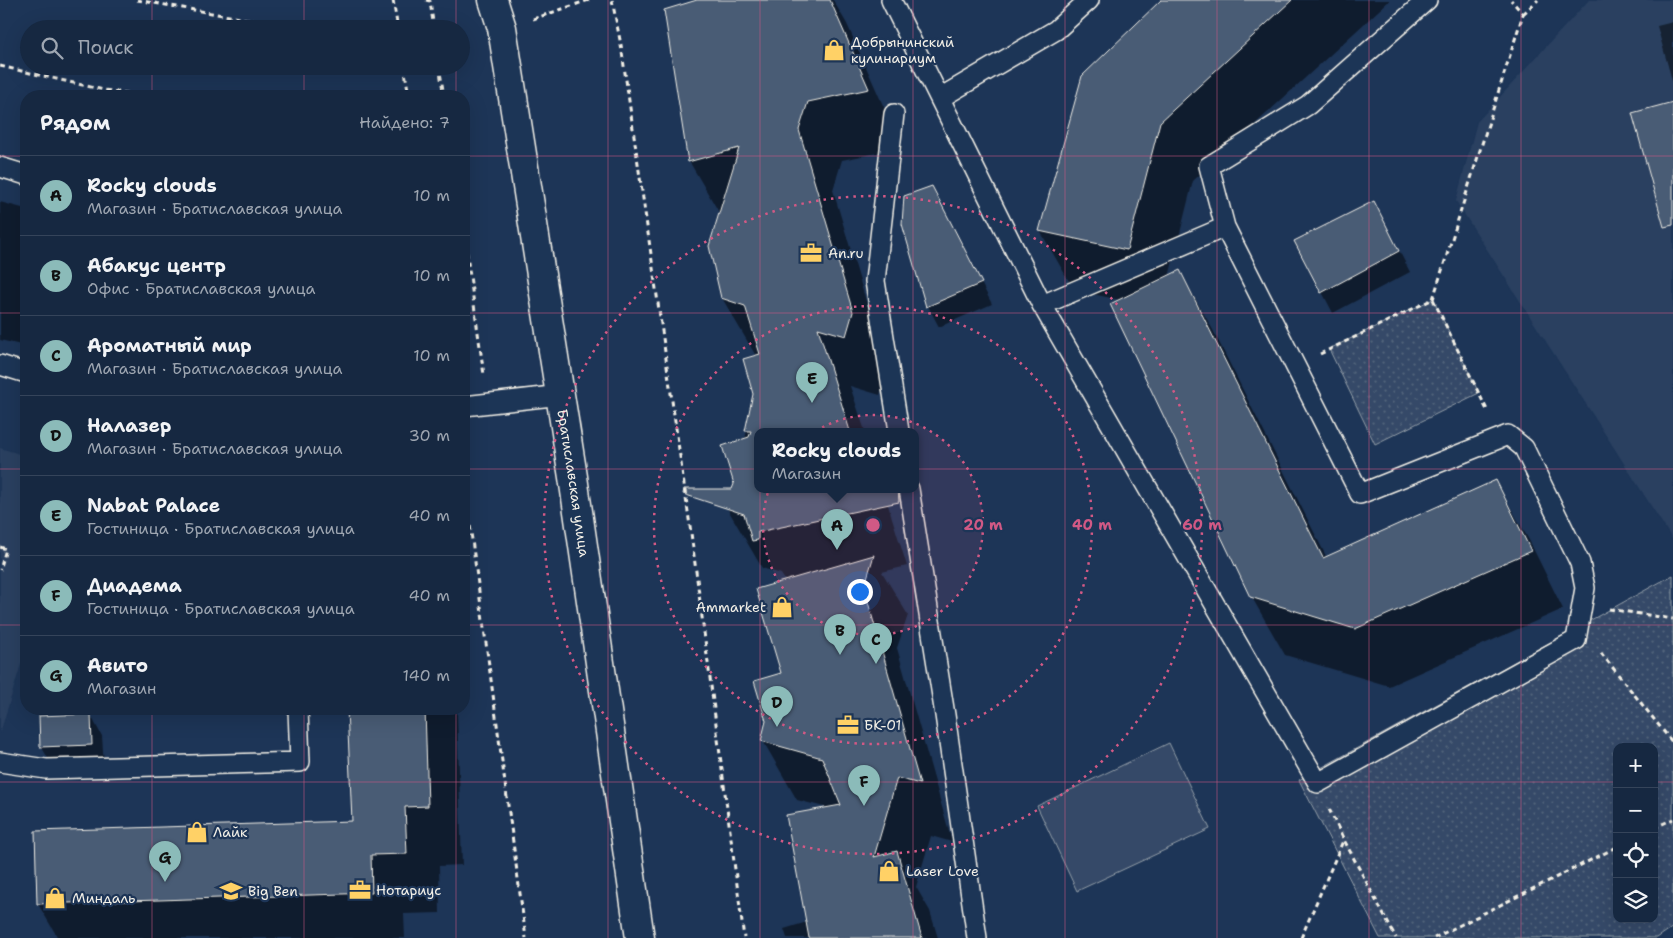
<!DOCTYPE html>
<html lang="ru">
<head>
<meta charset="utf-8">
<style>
	:root { --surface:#162841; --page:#23344c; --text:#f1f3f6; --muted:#9ea6b1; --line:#35445a; --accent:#8bbbb9 }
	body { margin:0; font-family:"Shantell Sans",sans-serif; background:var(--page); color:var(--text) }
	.controls { position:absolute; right:15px; bottom:15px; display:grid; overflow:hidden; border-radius:10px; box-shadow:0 5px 20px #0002 }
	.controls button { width:45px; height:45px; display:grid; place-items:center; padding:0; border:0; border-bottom:1px solid var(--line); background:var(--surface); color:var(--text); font:25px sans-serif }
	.you { position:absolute; left:859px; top:591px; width:18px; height:18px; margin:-12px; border:4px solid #fff; border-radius:50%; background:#1a73e8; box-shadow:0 0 0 8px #1a73e833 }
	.badge { display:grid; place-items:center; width:32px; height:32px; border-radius:50%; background:var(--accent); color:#111; font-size:16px; font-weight:700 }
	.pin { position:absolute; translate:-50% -41px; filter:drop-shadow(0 1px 2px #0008) }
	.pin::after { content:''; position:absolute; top:26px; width:18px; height:15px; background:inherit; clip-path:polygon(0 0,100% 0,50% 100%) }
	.popup { position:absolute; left:754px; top:428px; width:165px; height:65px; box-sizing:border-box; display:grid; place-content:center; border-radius:10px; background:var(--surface); filter:drop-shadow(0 1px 4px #0005); font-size:16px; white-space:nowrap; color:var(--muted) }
	.popup b { font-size:19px; color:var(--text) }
	.popup::after { content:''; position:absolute; left:50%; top:100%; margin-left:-10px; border:10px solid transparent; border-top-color:var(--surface) }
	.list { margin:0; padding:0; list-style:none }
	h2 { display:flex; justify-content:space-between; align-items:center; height:65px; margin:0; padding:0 20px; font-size:21px }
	h2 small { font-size:16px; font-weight:400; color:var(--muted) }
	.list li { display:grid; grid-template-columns:32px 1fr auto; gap:15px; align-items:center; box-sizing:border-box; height:80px; padding:0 20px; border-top:1px solid var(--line) }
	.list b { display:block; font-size:19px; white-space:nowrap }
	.list p { margin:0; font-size:16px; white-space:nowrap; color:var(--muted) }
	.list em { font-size:16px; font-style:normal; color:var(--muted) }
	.icon { flex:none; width:28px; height:28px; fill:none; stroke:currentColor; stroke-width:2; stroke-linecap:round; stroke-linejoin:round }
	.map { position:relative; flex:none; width:1673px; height:938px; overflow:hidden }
	.search { position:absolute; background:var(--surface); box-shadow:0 5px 20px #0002; left:20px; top:20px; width:450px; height:55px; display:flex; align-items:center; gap:12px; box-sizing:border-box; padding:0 18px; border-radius:28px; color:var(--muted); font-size:19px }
	.panel { position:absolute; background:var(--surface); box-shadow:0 5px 20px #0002; left:20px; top:90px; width:450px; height:625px; border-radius:20px }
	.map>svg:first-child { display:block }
	.built { fill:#2a4060 }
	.grass { fill:url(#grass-dots); stroke:#949ea8; fill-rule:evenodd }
	.garden { fill:#354a67; stroke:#949ea8 }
	.shadow { fill:#0007 }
	.building { fill:#485b74; stroke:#f4f1e8 }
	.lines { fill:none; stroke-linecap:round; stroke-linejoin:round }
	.lane-casing { stroke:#f4f1e8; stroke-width:22 }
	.secondary-casing { stroke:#f4f1e8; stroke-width:31 }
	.path { stroke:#f4f1e8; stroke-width:3; stroke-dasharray:5 4; stroke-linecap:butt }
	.lane { stroke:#1d3557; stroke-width:19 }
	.secondary { stroke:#1d3557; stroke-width:28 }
	.grid { fill:none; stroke:#d15985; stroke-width:1; stroke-opacity:0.55 }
	.ring { fill:none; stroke:#d15985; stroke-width:2.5; stroke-dasharray:2.5 5 }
	.labels { text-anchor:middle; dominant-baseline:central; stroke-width:4.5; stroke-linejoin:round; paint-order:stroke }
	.poi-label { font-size:14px; fill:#f4f1e8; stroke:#1d3557; text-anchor:start }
	.street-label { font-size:14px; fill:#f4f1e8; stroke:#1d3557 }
	.centre { fill:#d15985; stroke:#1d3557; stroke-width:2.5 }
	.ring-label { font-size:15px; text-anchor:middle; font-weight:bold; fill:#d15985; stroke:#1d3557; stroke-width:4.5; stroke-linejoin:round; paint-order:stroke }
</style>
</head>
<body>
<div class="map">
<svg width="1673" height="938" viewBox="0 0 1673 938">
	<defs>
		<pattern id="grass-dots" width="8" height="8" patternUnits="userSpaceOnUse" patternTransform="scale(1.25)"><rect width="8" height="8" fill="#354a67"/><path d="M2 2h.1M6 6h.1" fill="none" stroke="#53657d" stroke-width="1.8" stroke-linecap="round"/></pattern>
	</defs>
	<rect width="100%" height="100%" fill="#1d3557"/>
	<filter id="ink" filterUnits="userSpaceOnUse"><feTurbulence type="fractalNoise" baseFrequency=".02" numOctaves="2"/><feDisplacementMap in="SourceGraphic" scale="10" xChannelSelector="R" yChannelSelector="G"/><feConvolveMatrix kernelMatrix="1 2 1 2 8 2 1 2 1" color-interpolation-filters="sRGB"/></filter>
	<g filter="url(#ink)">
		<path class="built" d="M 1589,0 L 1673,0 L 1673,540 L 1456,201 L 1477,122 Z
			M 0,448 L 26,456 L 24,534 L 26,648 L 0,733 Z"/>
		<path class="grass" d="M 1433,299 L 1479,393 L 1375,444 L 1329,349 Z
			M 1673,575 L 1673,927 L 1657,938 L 1380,938 L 1299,780 ZM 1617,747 L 1654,747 L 1654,919 L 1617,919 Z"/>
		<path class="garden" d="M 1169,743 L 1210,829 L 1077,891 L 1037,806 Z"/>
		<path class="shadow" d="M 701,0 L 833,0 L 847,24 L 902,148 L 842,160 L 833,190 L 887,372 L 880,395 L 850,386 L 865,431 L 758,431 L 758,489 L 883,489 L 907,566 L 882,572 L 908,615 L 897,648 L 952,842 L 931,836 L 916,887 L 930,911 L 938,938 L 787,938 L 784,929 L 807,922 L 828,808 L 797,800 L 763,741 L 782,674 L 786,582 L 781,574 L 762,568 L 727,508 L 735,484 L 755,394 L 756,356 L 722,298 L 720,214 L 689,161 Z
			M 1163,0 L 1390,0 L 1193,181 L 1169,277 L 1180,272 L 1213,330 L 1327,558 L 1496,482 L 1529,540 L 1563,609 L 1389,686 L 1285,655 L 1251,596 L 1120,300 L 1074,290 L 1040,231 Z
			M 1673,22 L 1673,84 L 1657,26 Z
			M 0,202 L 26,209 L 26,332 L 21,345 L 0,340 Z
			M 943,209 L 992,304 L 939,327 L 928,306 Z
			M 1385,223 L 1410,272 L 1333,313 L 1322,292 Z
			M 349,709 L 457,709 L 462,865 L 439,866 L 440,913 L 404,914 L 405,938 L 58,938 L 38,904 L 353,822 Z
			M 91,716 L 102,736 L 104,765 L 53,767 L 41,746 Z"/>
		<path class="building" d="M 697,0 L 830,0 L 869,89 L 808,102 L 799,130 L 853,312 L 846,336 L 818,328 L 850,431 L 758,431 L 758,489 L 898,489 L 899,502 L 758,532 L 758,540 L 752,541 L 744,514 L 683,494 L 684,489 L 732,489 L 734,484 L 722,446 L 749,437 L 751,431 L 745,431 L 753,394 L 743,359 L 760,354 L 745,306 L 721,298 L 709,246 L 739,148 L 688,162 L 664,10 Z
			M 1161,0 L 1292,0 L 1160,122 L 1127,250 L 1039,231 L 1082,76 Z
			M 1673,102 L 1673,225 L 1664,227 L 1632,113 Z
			M 932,186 L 982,283 L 926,307 L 902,224 L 904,196 Z
			M 1374,201 L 1399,251 L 1321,293 L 1294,241 Z
			M 1180,270 L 1323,558 L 1496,480 L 1531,551 L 1355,629 L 1250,597 L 1110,304 Z
			M 874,555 L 864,588 L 920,784 L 897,778 L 874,857 L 897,851 L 922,938 L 809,938 L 786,815 L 841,805 L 822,758 L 761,741 L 766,721 L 754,681 L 781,673 L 756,589 Z
			M 347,709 L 425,709 L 428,806 L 405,807 L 407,854 L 371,855 L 372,893 L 37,904 L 35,831 L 352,821 Z
			M 91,714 L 92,745 L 40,747 L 39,716 Z"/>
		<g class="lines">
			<g class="lane-casing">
				<path id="lane" d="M 891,0 L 1042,305 L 1318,783 L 1576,640 L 1585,588 L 1580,563 L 1524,448 L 1508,435 L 1360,494 L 1225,227 L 1209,166 L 1308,105 L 1427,0
					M 940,98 L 1056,30 L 1089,0
					M 894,114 L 875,281 L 899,431
					M 0,167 L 26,175
					M 1042,305 L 1225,227
					M 0,365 L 26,373
					M 464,406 L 561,395
					M 909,489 L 945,715 L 977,938
					M 0,762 L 46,769 L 300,762 L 298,709"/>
			</g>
			<g class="secondary-casing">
				<g id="secondary">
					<path id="s1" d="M 493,0 L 502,28 L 573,477 L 640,938"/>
				</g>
			</g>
			<path class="path" d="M 137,0 L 303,29
				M 393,0 L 398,29
				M 426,0 L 430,1 L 434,29
				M 612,0 L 621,45 L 691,533 L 744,938
				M 1523,14 L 1538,0
				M 533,19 L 589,0
				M 0,66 L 104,90 L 148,96
				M 404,66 L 409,96
				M 439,66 L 444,96
				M 464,234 L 484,375
				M 1433,299 L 1523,14 L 1511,0
				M 1320,354 L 1433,299 L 1488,412
				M 464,481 L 526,938
				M 0,547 L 6,549 L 0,570
				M 1609,609 L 1673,619
				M 1601,653 L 1673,743
				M 1329,809 L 1344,840 L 1396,938
				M 1654,828 L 1673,819
				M 1301,938 L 1343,841
				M 1434,938 L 1617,847"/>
			<use href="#lane" class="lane"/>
			<use href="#secondary" class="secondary"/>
		</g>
	</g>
	<path class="grid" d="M 152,0 L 152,29M 304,0 L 304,29M 456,0 L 456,29M 608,0 L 608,938M 760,0 L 760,938M 913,0 L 913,938M 1065,0 L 1065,938M 1217,0 L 1217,938M 1369,0 L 1369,938M 1521,0 L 1521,938M 152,66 L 152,96M 304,66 L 304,96M 456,66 L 456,96M 0,156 L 26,156M 464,156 L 1673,156M 0,313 L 26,313M 464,313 L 1673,313M 0,469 L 26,469M 464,469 L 1673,469M 0,625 L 26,625M 464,625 L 1673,625M 152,709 L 152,938M 304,709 L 304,938M 456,709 L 456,938M 0,782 L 1617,782M 1654,782 L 1673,782"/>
	<circle cx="873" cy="525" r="110" fill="#d15985" fill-opacity=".12"/>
	<g class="ring">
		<circle cx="873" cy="525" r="110"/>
		<circle cx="873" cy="525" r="219"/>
		<circle cx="873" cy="525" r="329"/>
	</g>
	<defs>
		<g id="shop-bare" transform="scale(1.725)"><path d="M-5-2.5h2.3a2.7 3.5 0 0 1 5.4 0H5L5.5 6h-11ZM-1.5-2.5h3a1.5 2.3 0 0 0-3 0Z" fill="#ffd166" stroke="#1d3557" stroke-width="2.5" paint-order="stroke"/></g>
		<g id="office-bare" transform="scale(1.725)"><path d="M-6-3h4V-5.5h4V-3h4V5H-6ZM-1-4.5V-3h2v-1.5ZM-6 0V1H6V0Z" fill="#ffd166" stroke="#1d3557" stroke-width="2.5" paint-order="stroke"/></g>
		<g id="school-bare" transform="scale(1.725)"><path d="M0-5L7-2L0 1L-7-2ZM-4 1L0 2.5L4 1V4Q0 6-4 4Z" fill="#ffd166" stroke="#1d3557" stroke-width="2.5" paint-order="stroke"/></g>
	</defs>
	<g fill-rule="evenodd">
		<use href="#shop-bare" x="834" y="50"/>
		<use href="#office-bare" x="811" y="253"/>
		<use href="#shop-bare" x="782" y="607"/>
		<use href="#office-bare" x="848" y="725"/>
		<use href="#shop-bare" x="197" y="832"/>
		<use href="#shop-bare" x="889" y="871"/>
		<use href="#office-bare" x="360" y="890"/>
		<use href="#school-bare" x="231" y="891"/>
		<use href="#shop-bare" x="55" y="898"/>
	</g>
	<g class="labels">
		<g class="poi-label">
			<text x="851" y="42">Добрынинский<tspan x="851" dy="16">кулинариум</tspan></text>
			<text x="828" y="253">An.ru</text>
			<text x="766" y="607" text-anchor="end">Ammarket</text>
			<text x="864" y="725">БК-01</text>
			<text x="213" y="832">Лайк</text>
			<text x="906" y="871">Laser Love</text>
			<text x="376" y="890">Нотариус</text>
			<text x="248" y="891">Big Ben</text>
			<text x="72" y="898">Миндаль</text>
		</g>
		<g class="street-label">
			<text stroke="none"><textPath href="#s1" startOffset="490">Братиславская улица</textPath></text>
		</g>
	</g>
	<circle cx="873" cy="525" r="8" class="centre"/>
	<g class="ring-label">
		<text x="983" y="530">20 m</text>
		<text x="1092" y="530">40 m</text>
		<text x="1202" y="530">60 m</text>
	</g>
</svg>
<div class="controls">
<button>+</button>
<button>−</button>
<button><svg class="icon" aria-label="locate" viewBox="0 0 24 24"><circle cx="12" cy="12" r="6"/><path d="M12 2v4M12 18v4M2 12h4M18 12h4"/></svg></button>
<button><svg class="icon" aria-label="layers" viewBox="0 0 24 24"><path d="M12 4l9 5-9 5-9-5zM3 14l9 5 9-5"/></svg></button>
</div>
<div class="you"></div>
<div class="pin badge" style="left:837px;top:550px">A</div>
<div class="popup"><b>Rocky clouds</b>Магазин</div>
<div class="pin badge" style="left:840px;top:655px">B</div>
<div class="pin badge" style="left:876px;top:664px">C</div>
<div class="pin badge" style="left:777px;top:727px">D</div>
<div class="pin badge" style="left:812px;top:403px">E</div>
<div class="pin badge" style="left:864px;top:806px">F</div>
<div class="pin badge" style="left:165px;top:882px">G</div>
<div class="search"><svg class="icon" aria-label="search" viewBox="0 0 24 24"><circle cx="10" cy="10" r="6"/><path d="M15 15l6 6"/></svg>Поиск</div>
<section class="panel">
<h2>Рядом<small>Найдено: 7</small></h2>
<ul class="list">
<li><span class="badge">A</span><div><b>Rocky clouds</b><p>Магазин · Братиславская улица</p></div><em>10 m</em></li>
<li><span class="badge">B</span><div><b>Абакус центр</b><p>Офис · Братиславская улица</p></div><em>10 m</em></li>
<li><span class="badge">C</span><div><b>Ароматный мир</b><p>Магазин · Братиславская улица</p></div><em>10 m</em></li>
<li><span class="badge">D</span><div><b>Налазер</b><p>Магазин · Братиславская улица</p></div><em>30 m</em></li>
<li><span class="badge">E</span><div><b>Nabat Palace</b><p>Гостиница · Братиславская улица</p></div><em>40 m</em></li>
<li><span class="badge">F</span><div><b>Диадема</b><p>Гостиница · Братиславская улица</p></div><em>40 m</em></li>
<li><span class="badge">G</span><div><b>Авито</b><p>Магазин</p></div><em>140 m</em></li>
</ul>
</section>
</div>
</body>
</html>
